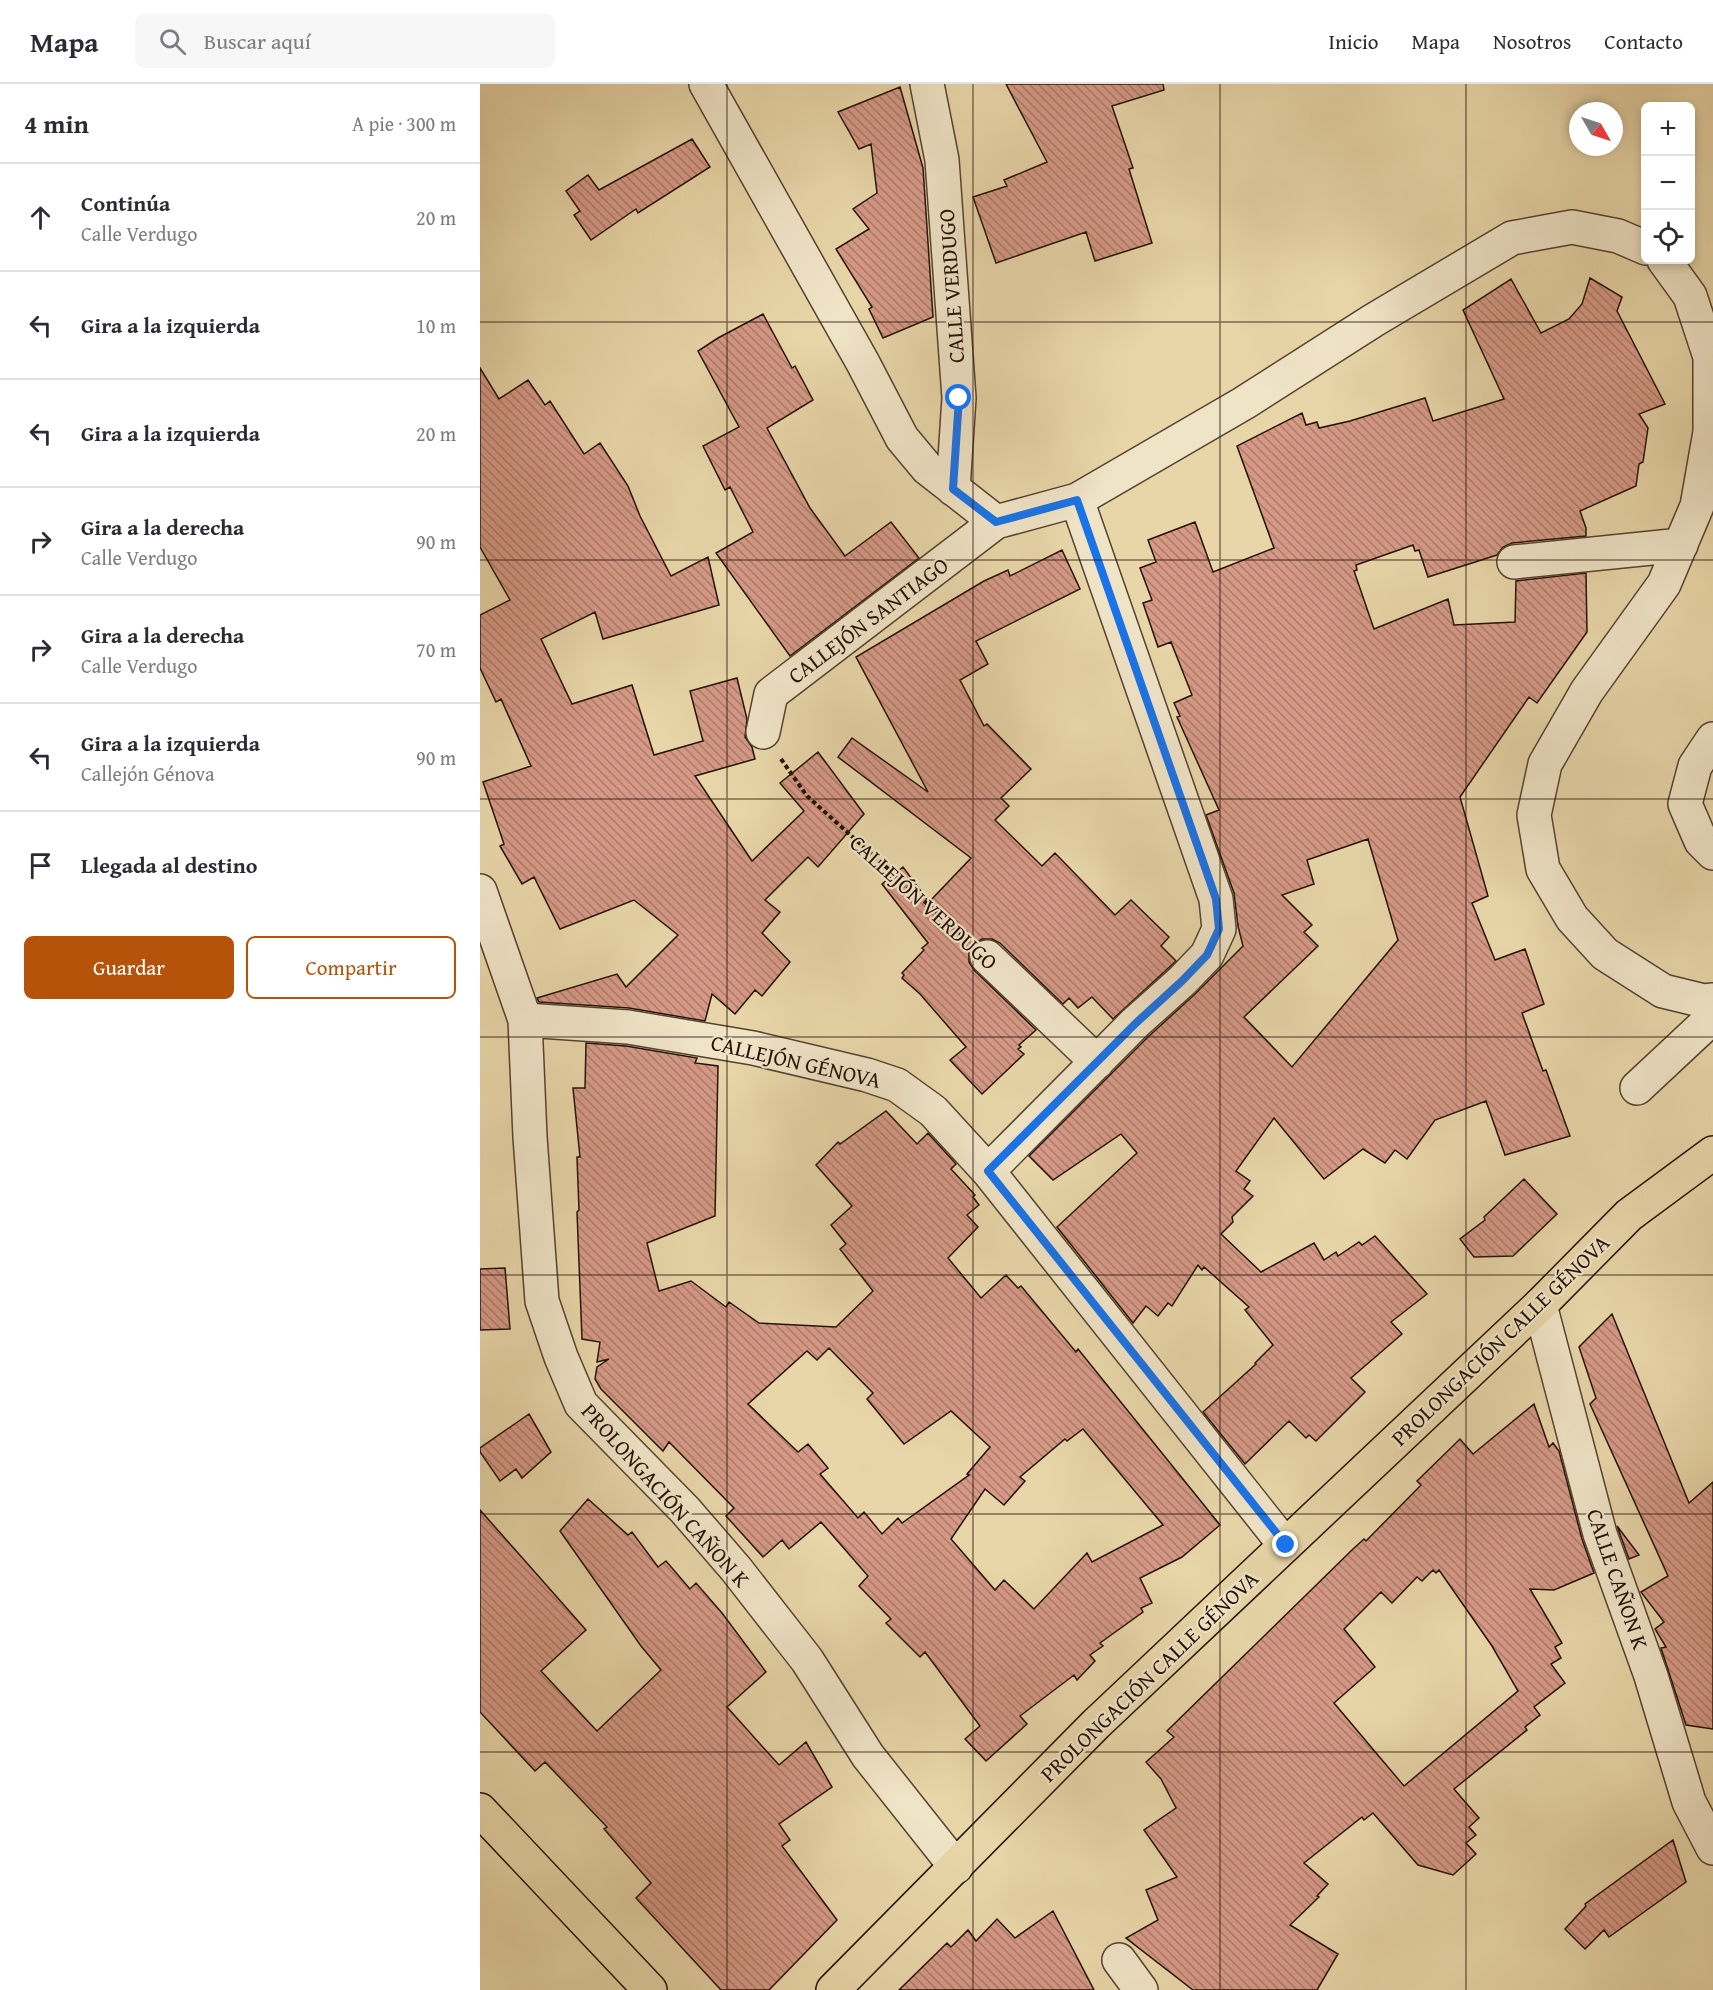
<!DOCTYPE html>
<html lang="es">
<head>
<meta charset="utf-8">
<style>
	:root { --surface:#fff; --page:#f7f7f7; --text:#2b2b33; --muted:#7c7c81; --line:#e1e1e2; --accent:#b45309 }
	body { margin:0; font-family:"Gentium Book Plus",serif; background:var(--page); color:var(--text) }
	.controls { position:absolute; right:18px; top:18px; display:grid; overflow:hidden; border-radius:9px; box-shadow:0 3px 9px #0003 }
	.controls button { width:54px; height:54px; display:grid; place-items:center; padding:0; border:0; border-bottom:2px solid var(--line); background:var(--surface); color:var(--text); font:30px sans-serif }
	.compass { position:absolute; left:1089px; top:18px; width:54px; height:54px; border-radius:50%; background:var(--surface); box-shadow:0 3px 9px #0003; rotate:129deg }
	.stop { position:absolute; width:18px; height:18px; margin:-14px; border:4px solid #1a73e8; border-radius:50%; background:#fff }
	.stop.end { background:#1a73e8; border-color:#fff; box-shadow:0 2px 6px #0008 }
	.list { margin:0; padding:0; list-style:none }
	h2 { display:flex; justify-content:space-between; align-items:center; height:78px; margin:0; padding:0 24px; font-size:26px }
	h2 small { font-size:20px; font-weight:400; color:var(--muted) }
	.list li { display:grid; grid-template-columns:39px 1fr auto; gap:18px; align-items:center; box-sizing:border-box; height:108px; padding:0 24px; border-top:2px solid var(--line) }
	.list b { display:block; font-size:22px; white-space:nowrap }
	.list p { margin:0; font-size:20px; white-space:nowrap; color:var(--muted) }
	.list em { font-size:20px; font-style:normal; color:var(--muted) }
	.actions { display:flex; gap:12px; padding:18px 24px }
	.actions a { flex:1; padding:14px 0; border:2px solid var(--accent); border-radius:9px; text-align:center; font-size:21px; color:var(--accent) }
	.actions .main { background:var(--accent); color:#fff }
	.icon { flex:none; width:33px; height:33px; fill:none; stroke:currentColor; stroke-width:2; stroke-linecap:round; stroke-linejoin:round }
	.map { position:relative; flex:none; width:1233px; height:1906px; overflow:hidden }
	header { display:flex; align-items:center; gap:36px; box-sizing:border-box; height:84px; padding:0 30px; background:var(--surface); border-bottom:2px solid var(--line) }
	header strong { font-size:28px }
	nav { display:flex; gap:33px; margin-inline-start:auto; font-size:21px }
	.search { width:420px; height:54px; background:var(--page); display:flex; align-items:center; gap:15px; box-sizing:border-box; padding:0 21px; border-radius:9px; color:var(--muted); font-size:22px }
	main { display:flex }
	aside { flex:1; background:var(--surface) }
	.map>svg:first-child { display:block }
	.building { fill:url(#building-back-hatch); stroke:#241107; stroke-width:1.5; fill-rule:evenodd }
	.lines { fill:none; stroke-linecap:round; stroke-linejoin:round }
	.minor-casing { stroke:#554230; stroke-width:36 }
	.major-casing { stroke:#241107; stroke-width:36 }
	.path { stroke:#241107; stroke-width:4; stroke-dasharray:4.5 3; stroke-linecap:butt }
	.minor { stroke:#f0e4c7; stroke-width:33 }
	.major { stroke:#e8d6a9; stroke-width:33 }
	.route { stroke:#1a73e8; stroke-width:8 }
	.grid { fill:none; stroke:#241107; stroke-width:1.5; stroke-opacity:0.55 }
	.labels { text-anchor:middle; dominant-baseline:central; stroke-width:4.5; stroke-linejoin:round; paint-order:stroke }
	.street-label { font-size:22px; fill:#241107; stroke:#f0e4c7 }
</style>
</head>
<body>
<header>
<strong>Mapa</strong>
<div class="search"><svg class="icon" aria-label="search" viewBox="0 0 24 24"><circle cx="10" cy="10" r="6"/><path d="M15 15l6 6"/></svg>Buscar aquí</div>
<nav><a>Inicio</a><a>Mapa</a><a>Nosotros</a><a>Contacto</a></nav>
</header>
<main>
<aside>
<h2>4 min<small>A pie · 300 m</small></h2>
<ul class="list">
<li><svg class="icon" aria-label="ahead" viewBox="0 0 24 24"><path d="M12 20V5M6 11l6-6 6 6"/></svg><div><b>Continúa</b><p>Calle Verdugo</p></div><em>20 m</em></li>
<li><svg class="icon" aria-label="left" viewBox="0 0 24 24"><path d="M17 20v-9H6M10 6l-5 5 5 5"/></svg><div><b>Gira a la izquierda</b></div><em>10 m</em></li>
<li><svg class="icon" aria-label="left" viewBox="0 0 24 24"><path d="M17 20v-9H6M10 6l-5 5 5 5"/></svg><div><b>Gira a la izquierda</b></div><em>20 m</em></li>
<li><svg class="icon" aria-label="right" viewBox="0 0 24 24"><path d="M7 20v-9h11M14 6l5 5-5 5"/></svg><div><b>Gira a la derecha</b><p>Calle Verdugo</p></div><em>90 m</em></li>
<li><svg class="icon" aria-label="right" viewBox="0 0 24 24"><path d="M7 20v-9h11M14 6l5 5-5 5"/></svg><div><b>Gira a la derecha</b><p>Calle Verdugo</p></div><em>70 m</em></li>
<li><svg class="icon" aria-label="left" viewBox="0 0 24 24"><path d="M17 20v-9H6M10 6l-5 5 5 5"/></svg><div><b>Gira a la izquierda</b><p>Callejón Génova</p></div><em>90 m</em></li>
<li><svg class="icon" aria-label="arrive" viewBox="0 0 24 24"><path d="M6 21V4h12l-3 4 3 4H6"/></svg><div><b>Llegada al destino</b></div></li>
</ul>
<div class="actions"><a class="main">Guardar</a><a>Compartir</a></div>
</aside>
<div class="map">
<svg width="1233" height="1906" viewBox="0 0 1233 1906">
	<defs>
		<pattern id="building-back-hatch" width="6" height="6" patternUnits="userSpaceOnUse" patternTransform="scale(1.5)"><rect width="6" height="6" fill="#d59986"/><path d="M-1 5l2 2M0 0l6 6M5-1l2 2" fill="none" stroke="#ad7b6c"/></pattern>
	</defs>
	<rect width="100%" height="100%" fill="#e8d6a9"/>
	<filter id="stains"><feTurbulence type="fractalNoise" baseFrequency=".00333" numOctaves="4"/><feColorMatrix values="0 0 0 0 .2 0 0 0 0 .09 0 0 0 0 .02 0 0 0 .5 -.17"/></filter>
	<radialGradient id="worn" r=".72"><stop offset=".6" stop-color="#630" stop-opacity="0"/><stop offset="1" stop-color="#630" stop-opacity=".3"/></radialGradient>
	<path class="building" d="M 526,0 L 683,0 L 684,6 L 632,22 L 653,84 L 649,85 L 672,159 L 615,177 L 606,148 L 516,179 L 493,113 L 527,102 L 524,96 L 567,78 Z
		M 420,3 L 443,84 L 453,233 L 403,254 L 389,225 L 392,223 L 356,165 L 389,145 L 373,125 L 397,109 L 391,60 L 379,65 L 358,28 Z
		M 212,55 L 230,83 L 158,129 L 156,125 L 111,156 L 94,131 L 100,127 L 86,107 L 108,91 L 119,106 Z
		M 1110,194 L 1142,213 L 1137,227 L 1185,320 L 1159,330 L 1168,344 L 1163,378 L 1159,380 L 1156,402 L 1100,427 L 1106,444 L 1106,452 L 1032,459 L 1023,463 L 1017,471 L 948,493 L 939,466 L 935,467 L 933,461 L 876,481 L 877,486 L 874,487 L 894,545 L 968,515 L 974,541 L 1035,538 L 1036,497 L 1106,489 L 1107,548 L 1057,619 L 1049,613 L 980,713 L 1008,812 L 992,819 L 1015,876 L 1045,865 L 1064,920 L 1042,929 L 1063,987 L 1066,986 L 1090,1052 L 1025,1071 L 1006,1017 L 955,1036 L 927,1075 L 915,1066 L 905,1079 L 883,1065 L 844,1095 L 794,1034 L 756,1087 L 770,1097 L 764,1105 L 773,1112 L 752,1133 L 753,1138 L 741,1150 L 781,1188 L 834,1159 L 844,1176 L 856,1168 L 858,1172 L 879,1158 L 882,1161 L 895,1152 L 947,1210 L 911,1238 L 922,1250 L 871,1294 L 885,1308 L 836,1357 L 829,1351 L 826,1354 L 809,1337 L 765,1380 L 723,1328 L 776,1280 L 775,1279 L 793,1261 L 765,1226 L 769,1223 L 724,1183 L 722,1186 L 718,1181 L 692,1222 L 688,1219 L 678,1232 L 666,1222 L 653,1239 L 577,1143 L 657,1069 L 641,1050 L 573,1096 L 549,1072 L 668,953 L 714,911 L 763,862 L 758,842 L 754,809 L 726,731 L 739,726 L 697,633 L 700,632 L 694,619 L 712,611 L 691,558 L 678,563 L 663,519 L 672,516 L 660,484 L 676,478 L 668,456 L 715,438 L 733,488 L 794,464 L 757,362 L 822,329 L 826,341 L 837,338 L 839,344 L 870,337 L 945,314 L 953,337 L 1024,315 L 983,226 L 1031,195 L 1061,249 L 1089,235 L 1102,220 ZM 888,755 L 918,856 L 812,983 L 764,933 L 838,862 L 824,848 L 832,841 L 802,811 L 834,800 L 827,776 Z
		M 283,230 L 312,284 L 315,282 L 333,316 L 287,344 L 330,424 L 365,472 L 411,438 L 439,474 L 310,572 L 236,469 L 273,448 L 250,403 L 245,406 L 223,362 L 259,343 L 218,267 L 238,254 Z
		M 0,284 L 19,315 L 48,296 L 65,321 L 70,317 L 104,370 L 120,359 L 148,402 L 160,432 L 191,492 L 228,473 L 239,521 L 123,555 L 115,528 L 61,555 L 92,620 L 152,601 L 174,671 L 223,657 L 210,607 L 257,594 L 267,635 L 265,653 L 272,663 L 275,675 L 215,692 L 272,777 L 324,727 L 300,699 L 338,668 L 384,730 L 338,783 L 328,773 L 285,816 L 300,828 L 282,849 L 310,878 L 282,912 L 275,906 L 255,930 L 232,910 L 225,937 L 149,924 L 59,918 L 57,914 L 137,890 L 146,903 L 198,851 L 154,816 L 80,845 L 54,793 L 42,800 L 20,762 L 24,760 L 3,698 L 51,682 L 21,615 L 16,618 L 0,584 L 0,531 L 30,516 L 0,463 Z
		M 582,466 L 600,505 L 496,557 L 508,580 L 480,596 L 504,642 L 507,640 L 551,685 L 521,714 L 529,722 L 515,736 L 562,782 L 575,769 L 635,831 L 651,816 L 689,853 L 681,862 L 696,877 L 633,935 L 612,913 L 598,924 L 589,914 L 583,920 L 520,859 L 512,855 L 502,855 L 494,860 L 489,869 L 489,878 L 494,886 L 556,946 L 539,961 L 541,963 L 538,965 L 544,970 L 502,1010 L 470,976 L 486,963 L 440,910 L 422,894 L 424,891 L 422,889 L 444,866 L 442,864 L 448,859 L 402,800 L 423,783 L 449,818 L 491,774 L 358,673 L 372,654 L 448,708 L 376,573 L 504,497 L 528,486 L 530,492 Z
		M 106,959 L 146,962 L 217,974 L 215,979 L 238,982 L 235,1132 L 167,1159 L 179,1207 L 211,1197 L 246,1223 L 249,1218 L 279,1239 L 356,1243 L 393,1207 L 360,1165 L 366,1160 L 351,1141 L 372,1122 L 336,1081 L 358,1058 L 360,1060 L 406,1027 L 437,1060 L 448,1049 L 476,1080 L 471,1085 L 495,1111 L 493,1113 L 499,1121 L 487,1131 L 498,1143 L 468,1174 L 501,1214 L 526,1191 L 538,1204 L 541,1202 L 596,1268 L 598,1265 L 740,1441 L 702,1473 L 660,1494 L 672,1519 L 661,1524 L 663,1528 L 620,1559 L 623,1562 L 610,1571 L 615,1577 L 597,1596 L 594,1591 L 540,1632 L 547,1640 L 506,1677 L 485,1655 L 500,1642 L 445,1568 L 440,1573 L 406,1539 L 411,1535 L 379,1502 L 388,1492 L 341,1438 L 309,1465 L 302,1456 L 283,1473 L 246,1432 L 254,1424 L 189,1358 L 183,1367 L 121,1305 L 115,1295 L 117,1283 L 129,1275 L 117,1278 L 120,1258 L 102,1255 L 97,1128 L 99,1126 L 97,1073 L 100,1073 L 93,1004 L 105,1004 ZM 349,1264 L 393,1309 L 387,1315 L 424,1360 L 471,1327 L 510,1363 L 487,1390 L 489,1391 L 422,1439 L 418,1434 L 402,1450 L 384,1428 L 378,1434 L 340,1390 L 348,1384 L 328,1360 L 318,1368 L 268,1320 L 327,1267 L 337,1276 ZM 603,1345 L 683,1441 L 612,1478 L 607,1469 L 554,1525 L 524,1496 L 515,1506 L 471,1455 L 505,1405 L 524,1421 L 545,1397 L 540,1393 L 585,1355 L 587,1357 Z
		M 1044,1095 L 1077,1130 L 1033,1172 L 994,1173 L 980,1155 L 1005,1136 L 1004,1133 Z
		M 25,1184 L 30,1245 L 0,1246 L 0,1185 Z
		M 1132,1230 L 1209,1419 L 1233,1398 L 1233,1645 L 1206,1641 L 1181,1564 L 1186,1563 L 1175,1545 L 1184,1538 L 1161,1508 L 1188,1492 L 1110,1320 L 1116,1314 L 1099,1263 Z
		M 1054,1320 L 1069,1363 L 1073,1359 L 1079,1367 L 1102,1455 L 1114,1489 L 1074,1506 L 1050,1505 L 1082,1559 L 1075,1563 L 1081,1574 L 1071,1580 L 1085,1599 L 1054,1623 L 1060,1631 L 1045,1643 L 1047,1646 L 974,1705 L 999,1734 L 989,1743 L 996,1751 L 986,1759 L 996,1770 L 973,1791 L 938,1781 L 893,1729 L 884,1736 L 882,1733 L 824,1779 L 848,1800 L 837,1812 L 839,1813 L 810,1841 L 858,1870 L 837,1906 L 713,1906 L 646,1854 L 678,1836 L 666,1806 L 697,1793 L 664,1746 L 696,1724 L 681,1695 L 666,1678 L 694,1653 L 687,1647 L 873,1465 L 884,1455 L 886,1457 L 941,1401 L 937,1397 L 980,1355 L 993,1370 ZM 953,1486 L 956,1489 L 959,1486 L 1012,1562 L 1038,1607 L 924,1702 L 854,1619 L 895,1583 L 864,1545 L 901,1508 L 912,1519 L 937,1493 L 942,1497 Z
		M 49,1330 L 71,1368 L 42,1394 L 36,1385 L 20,1397 L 0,1368 L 0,1364 Z
		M 108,1415 L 148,1451 L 152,1448 L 178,1483 L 186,1477 L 210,1505 L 216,1499 L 242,1529 L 286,1588 L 247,1623 L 299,1681 L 326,1658 L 352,1703 L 299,1740 L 310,1756 L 302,1762 L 357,1836 L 289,1906 L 241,1906 L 156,1814 L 171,1799 L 124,1745 L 127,1743 L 65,1678 L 55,1687 L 0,1628 L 0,1426 L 106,1546 L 61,1587 L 117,1647 L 181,1586 L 161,1562 L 80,1447 Z
		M 1137,1442 L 1159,1471 L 1149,1475 Z
		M 1193,1756 L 1206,1798 L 1129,1853 L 1124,1846 L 1105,1865 L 1085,1845 L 1106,1822 L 1105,1820 Z
		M 573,1827 L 614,1906 L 419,1906 L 467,1859 L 471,1863 L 488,1846 L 496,1857 L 517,1835 L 535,1854 Z"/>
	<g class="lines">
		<g class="minor-casing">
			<path id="minor" d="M 226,0 L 383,279 L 422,354 L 447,384 L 516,438 L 597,416 L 764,319 L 894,236 L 1032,154 L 1092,143 L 1138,152 L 1166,164
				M 447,0 L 462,76 L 479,314 L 473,405
				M 1184,176 L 1210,212 L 1230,273 L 1230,348 L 1217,422 L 1184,500 L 1107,607 L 1065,680 L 1054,731 L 1063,785 L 1092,834 L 1125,870 L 1183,907 L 1224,917 L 1233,916
				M 1034,478 L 1201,461
				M 283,648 L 291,610 L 516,438
				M 1233,655 L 1215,682 L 1205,720 L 1221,757 L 1233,769
				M 0,807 L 45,936 L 50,1053 L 62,1217 L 81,1273 L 101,1320 L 205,1426 L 256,1485 L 327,1576 L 388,1672 L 476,1783
				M 507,873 L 617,978
				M 45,936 L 148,943 L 273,964 L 387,991 L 417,1001 L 453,1027 L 508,1087 L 805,1461
				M 1157,1004 L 1233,933
				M 508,1087 L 655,939 L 702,897 L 727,871 L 739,845 L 736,815 L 597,416
				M 1060,1221 L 1120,1450 L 1171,1592 L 1209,1718 L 1233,1764
				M 639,1876 L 661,1906"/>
		</g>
		<g class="major-casing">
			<path id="major" d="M 0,1726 L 170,1906
				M 353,1906 L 616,1640 L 1060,1221 L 1149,1131 L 1233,1069"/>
		</g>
		<path class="path" d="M 301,675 L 327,712 L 482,851"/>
		<use href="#minor" class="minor"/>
		<use href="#major" class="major"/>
	</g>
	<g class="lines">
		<path class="route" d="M 479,314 L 473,405 L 516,438 L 597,416 L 736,815 L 739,845 L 727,871 L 702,897 L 656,939 L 508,1087 L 806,1461"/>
	</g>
	<path class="grid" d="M 247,0 L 247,1906M 493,0 L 493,1906M 740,0 L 740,1906M 986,0 L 986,1906M 0,238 L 1233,238M 0,476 L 1233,476M 0,715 L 1233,715M 0,953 L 1233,953M 0,1191 L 1233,1191M 0,1430 L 1233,1430M 0,1668 L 1233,1668"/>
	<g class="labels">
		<g class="street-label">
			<text transform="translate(471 202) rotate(-94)">CALLE VERDUGO</text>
			<text transform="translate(388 536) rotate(-37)">CALLEJÓN SANTIAGO</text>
			<text transform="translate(444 818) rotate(42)">CALLEJÓN VERDUGO</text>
			<text transform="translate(316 977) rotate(13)">CALLEJÓN GÉNOVA</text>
			<text transform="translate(1020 1256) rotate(-44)">PROLONGACIÓN CALLE GÉNOVA</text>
			<text transform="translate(186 1411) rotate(48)">PROLONGACIÓN CAÑON K</text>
			<text transform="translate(1138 1495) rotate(71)">CALLE CAÑON K</text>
			<text transform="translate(669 1592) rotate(-44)">PROLONGACIÓN CALLE GÉNOVA</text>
		</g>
	</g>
	<rect width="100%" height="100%" filter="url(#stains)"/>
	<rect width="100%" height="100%" fill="url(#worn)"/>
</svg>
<div class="controls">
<button>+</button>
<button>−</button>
<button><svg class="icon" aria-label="locate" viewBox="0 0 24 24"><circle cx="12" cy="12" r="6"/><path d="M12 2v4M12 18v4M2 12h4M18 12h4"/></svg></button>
</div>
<svg class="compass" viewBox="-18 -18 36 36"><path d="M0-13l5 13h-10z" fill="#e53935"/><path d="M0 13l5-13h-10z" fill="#7c7c81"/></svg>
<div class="stop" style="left:479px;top:314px"></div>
<div class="stop end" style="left:806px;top:1461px"></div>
</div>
</main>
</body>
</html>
